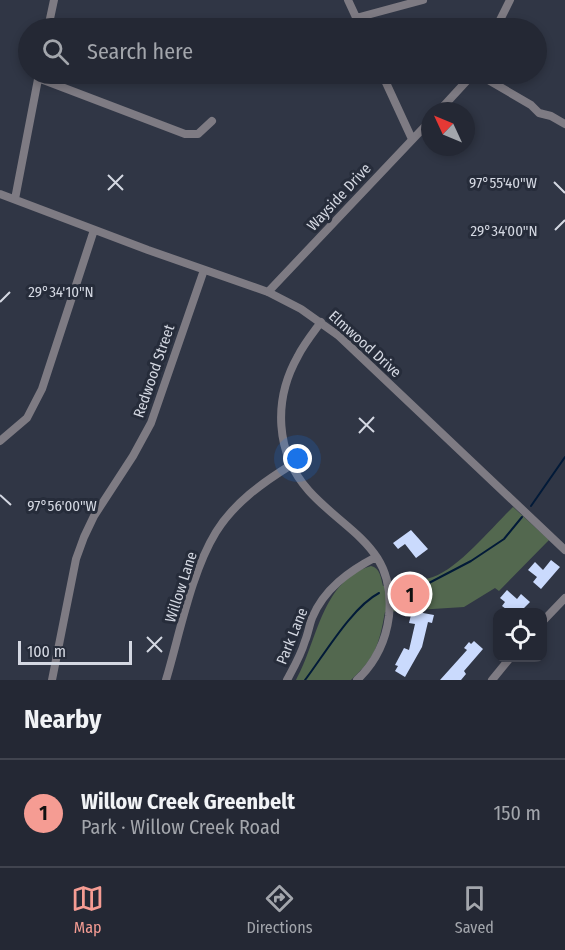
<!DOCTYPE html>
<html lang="en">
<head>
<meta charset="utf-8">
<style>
	:root { --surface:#242834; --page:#2c303c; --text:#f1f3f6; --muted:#a3a6ac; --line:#41444f; --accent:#f59c93 }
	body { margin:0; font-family:"Fira Sans Condensed",sans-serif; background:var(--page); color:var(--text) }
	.controls { position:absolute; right:18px; bottom:18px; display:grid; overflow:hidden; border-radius:12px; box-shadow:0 3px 9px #0003 }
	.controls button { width:54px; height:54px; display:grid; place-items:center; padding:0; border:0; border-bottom:2px solid var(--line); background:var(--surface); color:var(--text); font:30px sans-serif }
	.compass { position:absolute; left:421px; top:102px; width:54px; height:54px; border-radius:50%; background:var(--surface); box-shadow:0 3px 9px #0003; rotate:314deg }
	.scale { position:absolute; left:18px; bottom:15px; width:114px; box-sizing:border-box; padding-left:6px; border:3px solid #d4d8e2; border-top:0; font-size:16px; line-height:21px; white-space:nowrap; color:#d4d8e2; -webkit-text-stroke:4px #262c3a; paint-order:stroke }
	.you { position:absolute; left:298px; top:459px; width:21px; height:21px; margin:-15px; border:4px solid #fff; border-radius:50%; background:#1a73e8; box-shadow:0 0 0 9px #1a73e833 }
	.badge { display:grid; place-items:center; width:39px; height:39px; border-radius:50%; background:var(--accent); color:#111; font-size:20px; font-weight:700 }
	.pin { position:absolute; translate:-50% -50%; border:3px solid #fff; box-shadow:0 2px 6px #0006 }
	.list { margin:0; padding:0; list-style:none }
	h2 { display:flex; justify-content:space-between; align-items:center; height:78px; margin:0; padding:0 24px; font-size:26px }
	h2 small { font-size:20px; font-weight:400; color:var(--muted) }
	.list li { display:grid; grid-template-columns:39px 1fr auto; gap:18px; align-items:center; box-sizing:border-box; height:108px; padding:0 24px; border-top:2px solid var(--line) }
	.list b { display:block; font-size:22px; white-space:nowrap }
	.list p { margin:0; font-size:20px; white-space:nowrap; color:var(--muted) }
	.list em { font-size:20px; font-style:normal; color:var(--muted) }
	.icon { flex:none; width:33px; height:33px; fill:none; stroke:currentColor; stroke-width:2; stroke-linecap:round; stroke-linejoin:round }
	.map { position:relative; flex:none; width:565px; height:680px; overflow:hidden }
	.search { position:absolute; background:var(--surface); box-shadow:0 3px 9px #0003; left:18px; right:18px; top:18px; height:66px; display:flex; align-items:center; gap:15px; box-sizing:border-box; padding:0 21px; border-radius:33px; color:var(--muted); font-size:22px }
	.sheet { height:186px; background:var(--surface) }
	nav { display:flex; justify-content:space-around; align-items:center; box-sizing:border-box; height:84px; border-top:2px solid var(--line); background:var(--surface); font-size:16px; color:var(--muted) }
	nav a { display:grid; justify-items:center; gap:3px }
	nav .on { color:var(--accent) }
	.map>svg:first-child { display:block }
	.green { fill:#53684f }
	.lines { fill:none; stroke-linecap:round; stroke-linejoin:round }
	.stream { stroke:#021a38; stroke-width:2 }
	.building { fill:#cadafd }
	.minor { stroke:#7e7b83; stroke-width:8 }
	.ticks { fill:none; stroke:#d4d8e2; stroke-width:2 }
	.labels { text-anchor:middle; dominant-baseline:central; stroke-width:6; stroke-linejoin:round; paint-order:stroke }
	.street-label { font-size:15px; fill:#d4d8e2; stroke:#262c3a }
	.ticks-label { font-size:15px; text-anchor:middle; fill:#d4d8e2; stroke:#262c3a; stroke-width:6; stroke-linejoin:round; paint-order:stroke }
</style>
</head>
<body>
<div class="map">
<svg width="565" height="680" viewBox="0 0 565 680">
	<rect width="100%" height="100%" fill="#303645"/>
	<path class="green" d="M 513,507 L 549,540 L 499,591 L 495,588 L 464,607 L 385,612 C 379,644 376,657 351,680 L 296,680 C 318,641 321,581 371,566 C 380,568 381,578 383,586 C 400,582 417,582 433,577 C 460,567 492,527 513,507 Z"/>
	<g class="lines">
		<path class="stream" d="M 531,506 L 565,457
			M 395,591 L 427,584 L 471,561 L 504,539 L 522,517
			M 305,680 C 324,655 352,607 379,593"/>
	</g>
	<path class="building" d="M 411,530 L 428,549 L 416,558 L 405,544 L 398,549 L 393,543 Z
		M 551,560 L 560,567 L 541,589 L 533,582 L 537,577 L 528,570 L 535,562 L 543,570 Z
		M 507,590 L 517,599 L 521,594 L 530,602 L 520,612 L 510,612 L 502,606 L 505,602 L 500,598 Z
		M 412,611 L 434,615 L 432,623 L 428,622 L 422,647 L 405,677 L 395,671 L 398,666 L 395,665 L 404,648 L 409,650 L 415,624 L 409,623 Z
		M 474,641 L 483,649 L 464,671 L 466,674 L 461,680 L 440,680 L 467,650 L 464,648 L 469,642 L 471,644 Z"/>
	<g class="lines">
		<path class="minor" d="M 348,0 L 361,28
			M 356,18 L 423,0
			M 48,28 L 54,0
			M 496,28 L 510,0
			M 382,74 L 412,139
			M 478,74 L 531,105 L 539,113 L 551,116 L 565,124
			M 38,78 L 185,134 L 198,134 L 212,121
			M 439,111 L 473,74
			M 0,194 L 148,250 L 268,292 L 301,309 L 339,336 L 565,550
			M 15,199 L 39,74
			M 268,292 L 430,121
			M 321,322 C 313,333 304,344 298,356 C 273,400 275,453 309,491 C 347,533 396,547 389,616 C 386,640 375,663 357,680
			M 0,441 L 27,418 L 42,389 L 94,230
			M 542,622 L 565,598
			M 52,680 L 76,559 L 84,537 L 94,516 L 133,456 L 151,423 L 204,270
			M 166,680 C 180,633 191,573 216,532 C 234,503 262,483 291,465
			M 287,680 C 294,667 301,655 305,641 C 308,634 309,626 312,618 C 324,589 349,571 376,557
			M 492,680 L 510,658"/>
	</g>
	<path class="ticks" d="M 108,175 L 123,190M 554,182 L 565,193M 108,190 L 123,175M 555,230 L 565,220M 0,302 L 10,292M 359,418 L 374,432M 359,433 L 374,417M 0,495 L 11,505M 147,637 L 162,652M 147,652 L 162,637"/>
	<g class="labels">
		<g class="street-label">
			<text transform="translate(339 197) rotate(-47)">Wayside Drive</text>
			<text transform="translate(365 344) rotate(42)">Elmwood Drive</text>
			<text transform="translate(154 371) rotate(-71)">Redwood Street</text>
			<text transform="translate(181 587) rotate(-72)">Willow Lane</text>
			<text transform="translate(292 636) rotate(-68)">Park Lane</text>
		</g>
	</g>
	<g class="ticks-label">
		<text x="503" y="188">97°55'40"W</text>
		<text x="504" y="236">29°34'00"N</text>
		<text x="61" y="297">29°34'10"N</text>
		<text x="62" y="511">97°56'00"W</text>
	</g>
</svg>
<div class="controls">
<button><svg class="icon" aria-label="locate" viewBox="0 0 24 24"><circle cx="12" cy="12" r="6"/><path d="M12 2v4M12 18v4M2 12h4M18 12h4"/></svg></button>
</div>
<svg class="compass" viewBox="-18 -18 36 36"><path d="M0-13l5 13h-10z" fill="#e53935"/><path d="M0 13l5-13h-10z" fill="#a3a6ac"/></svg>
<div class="scale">100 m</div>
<div class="you"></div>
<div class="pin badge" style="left:410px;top:594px">1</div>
<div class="search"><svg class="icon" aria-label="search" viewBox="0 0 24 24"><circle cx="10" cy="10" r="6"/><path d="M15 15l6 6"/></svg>Search here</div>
</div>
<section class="sheet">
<h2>Nearby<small></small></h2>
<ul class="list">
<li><span class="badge">1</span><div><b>Willow Creek Greenbelt</b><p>Park · Willow Creek Road</p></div><em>150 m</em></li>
</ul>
</section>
<nav>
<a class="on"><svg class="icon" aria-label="map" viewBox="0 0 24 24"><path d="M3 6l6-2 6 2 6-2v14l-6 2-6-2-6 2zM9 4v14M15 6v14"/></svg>Map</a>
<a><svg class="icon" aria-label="directions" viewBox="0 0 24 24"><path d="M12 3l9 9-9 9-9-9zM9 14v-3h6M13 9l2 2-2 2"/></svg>Directions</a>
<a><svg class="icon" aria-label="saved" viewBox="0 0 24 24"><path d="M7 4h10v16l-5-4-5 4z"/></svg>Saved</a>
</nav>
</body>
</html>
